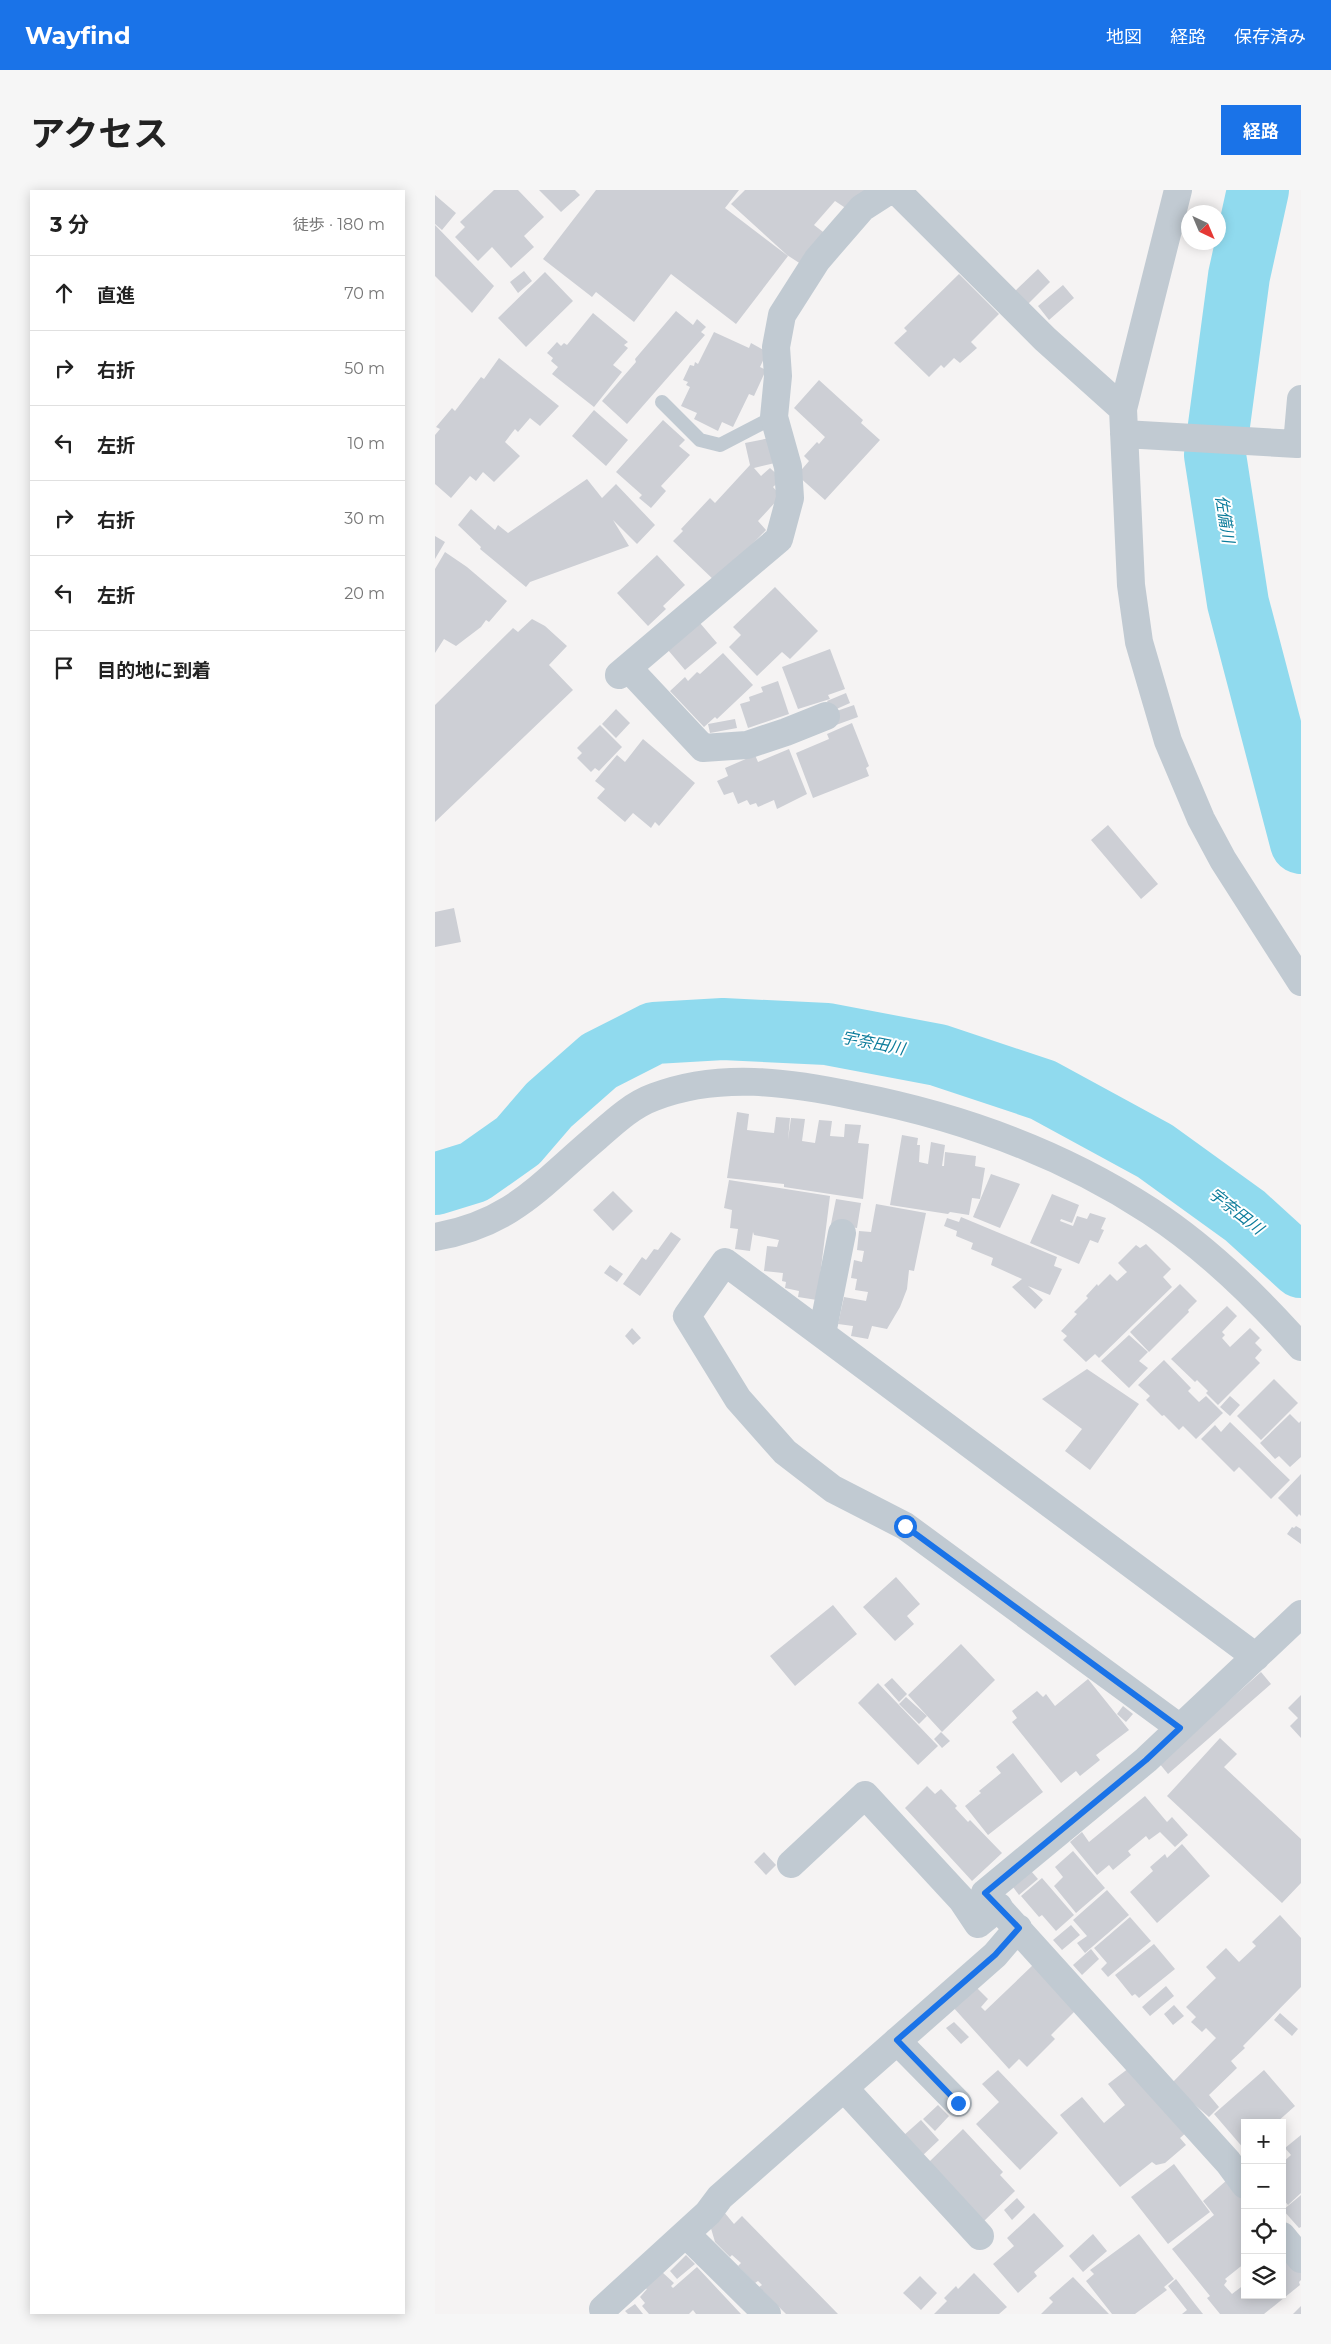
<!DOCTYPE html>
<html lang="ja">
<head>
<meta charset="utf-8">
<style>
	:root { --surface:#fff; --page:#f6f6f6; --text:#222; --muted:#767676; --line:#e0e0e0; --accent:#1a73e8 }
	body { margin:0; font-family:Montserrat,"Noto Sans JP",sans-serif; background:var(--page); color:var(--text) }
	.controls { position:absolute; right:15px; bottom:15px; display:grid; overflow:hidden; border-radius:0px; box-shadow:0 2px 12px #0003 }
	.controls button { width:45px; height:45px; display:grid; place-items:center; padding:0; border:0; border-bottom:1px solid var(--line); background:var(--surface); color:var(--text); font:25px sans-serif }
	.compass { position:absolute; left:746px; top:15px; width:45px; height:45px; border-radius:50%; background:var(--surface); box-shadow:0 2px 12px #0003; rotate:136deg }
	.stop { position:absolute; width:15px; height:15px; margin:-11px; border:4px solid #1a73e8; border-radius:50%; background:#fff }
	.stop.end { background:#1a73e8; border-color:#fff; box-shadow:0 1px 5px #0008 }
	.list { margin:0; padding:0; list-style:none }
	h2 { display:flex; justify-content:space-between; align-items:center; height:65px; margin:0; padding:0 20px; font-size:21px }
	h2 small { font-size:16px; font-weight:400; color:var(--muted) }
	.list li { display:grid; grid-template-columns:32px 1fr auto; gap:15px; align-items:center; box-sizing:border-box; height:75px; padding:0 20px; border-top:1px solid var(--line) }
	.list b { display:block; font-size:19px; white-space:nowrap }
	.list em { font-size:16px; font-style:normal; color:var(--muted) }
	.icon { flex:none; width:28px; height:28px; fill:none; stroke:currentColor; stroke-width:2; stroke-linecap:round; stroke-linejoin:round }
	.map { position:relative; flex:none; width:866px; height:2124px; overflow:hidden; border-radius:0px }
	header { display:flex; align-items:center; gap:30px; box-sizing:border-box; height:70px; padding:0 25px; background:var(--accent); color:#fff }
	header strong { font-size:24px }
	nav { display:flex; gap:28px; margin-inline-start:auto; font-size:18px }
	.intro { display:flex; align-items:center; justify-content:space-between; box-sizing:border-box; height:120px; padding:0 30px }
	h1 { margin:0; font-size:35px }
	.button { padding:12px 22px; border-radius:0px; background:var(--accent); color:#fff; font-size:18px; font-weight:700 }
	main { display:flex; gap:30px; padding:0 30px }
	aside { flex:1; background:var(--surface); border-radius:0px; box-shadow:0 2px 12px #0003 }
	.map>svg:first-child { display:block }
	.lines { fill:none; stroke-linecap:round; stroke-linejoin:round }
	.river { stroke:#90daee; stroke-width:62 }
	.building { fill:#cdcfd5 }
	.service { stroke:#c1cad2; stroke-width:14 }
	.minor { stroke:#c1cad2; stroke-width:28 }
	.route { stroke:#1a73e8; stroke-width:6 }
	.labels { text-anchor:middle; dominant-baseline:central; stroke-width:4; stroke-linejoin:round; paint-order:stroke }
	.water-label { font-size:16px; font-style:italic; fill:#0c7c9b; stroke:#fff }
</style>
</head>
<body>
<header>
<strong>Wayfind</strong>
<nav><a>地図</a><a>経路</a><a>保存済み</a></nav>
</header>
<div class="intro"><h1>アクセス</h1><a class="button">経路</a></div>
<main>
<aside>
<h2>3 分<small>徒歩 · 180 m</small></h2>
<ul class="list">
<li><svg class="icon" aria-label="ahead" viewBox="0 0 24 24"><path d="M12 20V5M6 11l6-6 6 6"/></svg><div><b>直進</b></div><em>70 m</em></li>
<li><svg class="icon" aria-label="right" viewBox="0 0 24 24"><path d="M7 20v-9h11M14 6l5 5-5 5"/></svg><div><b>右折</b></div><em>50 m</em></li>
<li><svg class="icon" aria-label="left" viewBox="0 0 24 24"><path d="M17 20v-9H6M10 6l-5 5 5 5"/></svg><div><b>左折</b></div><em>10 m</em></li>
<li><svg class="icon" aria-label="right" viewBox="0 0 24 24"><path d="M7 20v-9h11M14 6l5 5-5 5"/></svg><div><b>右折</b></div><em>30 m</em></li>
<li><svg class="icon" aria-label="left" viewBox="0 0 24 24"><path d="M17 20v-9H6M10 6l-5 5 5 5"/></svg><div><b>左折</b></div><em>20 m</em></li>
<li><svg class="icon" aria-label="arrive" viewBox="0 0 24 24"><path d="M6 21V4h12l-3 4 3 4H6"/></svg><div><b>目的地に到着</b></div></li>
</ul>
</aside>
<div class="map">
<svg width="866" height="2124" viewBox="0 0 866 2124">
	<rect width="100%" height="100%" fill="#f5f3f3"/>
	<g class="lines">
		<path class="river" d="M 823,0 L 804,86 L 780,265 L 803,413 L 866,653
			M 0,994 L 39,982 L 83,951 L 114,915 L 164,871 L 219,843 L 288,839 L 392,844 L 503,865 L 608,900 L 720,961 L 810,1026 L 866,1077"/>
	</g>
	<path class="building" d="M 59,0 L 83,0 L 109,27 L 89,46 L 99,57 L 76,78 L 57,57 L 43,71 L 20,47 L 30,37 L 25,32 Z
		M 104,0 L 140,0 L 145,5 L 126,22 Z
		M 161,0 L 304,0 L 290,18 L 353,66 L 301,134 L 236,84 L 199,132 L 161,102 L 157,107 L 108,69 Z
		M 310,0 L 431,0 L 412,19 L 400,11 L 379,35 L 392,45 L 369,76 L 352,65 L 296,14 Z
		M 0,5 L 21,23 L 7,40 L 0,34 Z
		M 0,35 L 59,96 L 37,123 L 0,86 Z
		M 603,79 L 615,92 L 593,114 L 580,101 Z
		M 89,81 L 97,91 L 83,103 L 75,92 Z
		M 110,82 L 138,111 L 91,157 L 63,128 Z
		M 524,84 L 564,124 L 536,152 L 542,158 L 525,173 L 519,168 L 509,178 L 506,175 L 494,187 L 459,153 L 472,141 L 469,138 Z
		M 628,95 L 639,108 L 614,130 L 603,116 Z
		M 241,121 L 258,135 L 262,129 L 271,137 L 266,142 L 270,145 L 192,234 L 167,211 L 201,172 L 200,169 Z
		M 158,123 L 193,152 L 189,155 L 193,158 L 178,175 L 187,182 L 159,217 L 117,184 L 123,177 L 116,171 L 118,168 L 112,163 L 122,152 L 126,156 L 129,153 L 132,155 Z
		M 279,142 L 314,158 L 316,153 L 332,162 L 325,177 L 331,180 L 319,206 L 314,204 L 298,237 L 287,232 L 283,241 L 259,229 L 262,223 L 246,216 L 255,197 L 251,195 L 253,192 L 248,190 L 255,175 L 259,176 L 260,172 L 263,174 Z
		M 64,168 L 124,216 L 105,236 L 95,228 L 83,242 L 80,239 L 70,252 L 85,266 L 59,292 L 48,282 L 41,291 L 35,286 L 16,308 L 0,294 L 0,245 L 5,239 L 1,237 L 17,218 L 20,221 L 46,187 L 49,189 Z
		M 384,190 L 428,230 L 426,233 L 445,250 L 390,310 L 362,285 L 374,271 L 369,266 L 382,252 L 384,254 L 390,247 L 359,218 Z
		M 159,220 L 193,250 L 171,276 L 137,246 Z
		M 228,230 L 250,250 L 244,256 L 255,265 L 226,296 L 231,301 L 216,318 L 204,308 L 207,305 L 181,282 Z
		M 335,248 L 340,273 L 319,278 L 326,286 L 335,278 L 347,289 L 338,297 L 346,306 L 323,331 L 331,340 L 281,392 L 238,351 L 248,341 L 246,339 L 275,308 L 280,313 L 315,275 L 310,253 Z
		M 152,289 L 167,308 L 181,294 L 220,335 L 202,354 L 178,330 L 194,356 L 95,392 L 91,397 L 45,359 L 46,357 L 23,335 L 36,319 L 60,340 L 63,335 L 73,343 Z
		M 0,346 L 10,352 L 0,369 Z
		M 10,362 L 32,377 L 72,411 L 54,432 L 51,430 L 46,437 L 21,456 L 9,449 L 0,463 L 0,379 Z
		M 222,365 L 250,395 L 228,416 L 231,419 L 213,436 L 182,403 Z
		M 340,397 L 383,441 L 355,469 L 347,462 L 322,486 L 294,457 L 306,445 L 298,437 Z
		M 97,429 L 110,436 L 132,456 L 114,475 L 138,500 L 0,632 L 0,515 L 78,438 L 83,442 Z
		M 265,433 L 282,453 L 250,480 L 233,460 Z
		M 395,459 L 410,499 L 393,505 L 395,509 L 363,519 L 347,477 Z
		M 288,463 L 318,495 L 282,529 L 280,527 L 269,537 L 235,501 L 250,487 L 253,491 L 262,482 L 265,484 Z
		M 343,491 L 354,524 L 313,538 L 305,514 L 315,511 L 314,507 L 328,502 L 326,497 Z
		M 411,503 L 415,513 L 397,521 L 392,511 Z
		M 419,515 L 423,527 L 401,535 L 396,523 Z
		M 181,519 L 195,533 L 181,548 L 167,534 Z
		M 300,529 L 302,538 L 275,543 L 273,534 Z
		M 417,533 L 434,576 L 431,578 L 434,586 L 378,608 L 361,563 L 394,549 L 392,544 Z
		M 165,535 L 187,557 L 164,581 L 160,578 L 156,582 L 142,568 L 147,563 L 142,558 Z
		M 208,549 L 260,593 L 224,636 L 220,632 L 216,638 L 198,623 L 190,632 L 162,608 L 170,599 L 160,591 L 182,565 L 190,572 Z
		M 354,559 L 372,604 L 342,619 L 339,610 L 323,617 L 321,613 L 315,615 L 312,610 L 303,614 L 298,602 L 289,605 L 282,591 L 293,586 L 290,578 L 320,565 L 323,572 Z
		M 673,635 L 723,694 L 706,709 L 656,650 Z
		M 19,718 L 26,752 L 0,757 L 0,722 Z
		M 302,922 L 314,924 L 312,940 L 339,943 L 341,927 L 355,928 L 353,950 L 356,928 L 370,929 L 367,951 L 380,953 L 384,930 L 397,931 L 395,946 L 409,947 L 410,934 L 426,935 L 423,953 L 434,954 L 428,1009 L 349,997 L 349,994 L 292,988 Z
		M 467,945 L 483,948 L 482,955 L 485,955 L 484,972 L 493,974 L 496,952 L 510,955 L 507,976 L 509,976 L 510,962 L 541,966 L 540,976 L 550,978 L 545,1009 L 537,1008 L 534,1025 L 515,1022 L 513,1024 L 455,1015 Z
		M 556,984 L 585,994 L 565,1038 L 538,1027 Z
		M 294,990 L 395,1006 L 382,1110 L 363,1107 L 364,1101 L 350,1098 L 351,1092 L 347,1091 L 348,1083 L 329,1081 L 332,1056 L 342,1057 L 344,1050 L 319,1045 L 318,1042 L 315,1061 L 300,1059 L 303,1039 L 295,1038 L 297,1020 L 289,1018 Z
		M 178,1001 L 198,1021 L 178,1041 L 158,1020 Z
		M 617,1004 L 644,1015 L 637,1033 L 626,1029 L 625,1031 L 638,1036 L 642,1026 L 652,1029 L 655,1023 L 671,1028 L 666,1039 L 669,1040 L 663,1053 L 655,1050 L 644,1074 L 595,1053 Z
		M 401,1009 L 426,1013 L 422,1038 L 396,1034 Z
		M 441,1014 L 491,1023 L 479,1081 L 474,1080 L 472,1099 L 465,1117 L 452,1139 L 437,1136 L 433,1149 L 416,1146 L 418,1136 L 403,1134 L 409,1107 L 431,1111 L 433,1102 L 420,1100 L 422,1089 L 416,1088 L 419,1070 L 427,1072 L 429,1061 L 422,1060 L 424,1041 L 436,1042 Z
		M 526,1027 L 622,1067 L 619,1076 L 627,1079 L 615,1105 L 593,1096 L 608,1110 L 600,1119 L 577,1097 L 587,1089 L 556,1075 L 558,1068 L 536,1059 L 538,1053 L 521,1046 L 522,1041 L 509,1036 L 512,1028 L 524,1032 Z
		M 236,1042 L 246,1049 L 205,1106 L 188,1094 L 207,1067 L 211,1070 L 219,1059 L 223,1060 Z
		M 711,1054 L 736,1079 L 728,1087 L 737,1097 L 664,1168 L 660,1164 L 651,1172 L 628,1150 L 632,1146 L 626,1141 L 642,1124 L 639,1122 L 653,1108 L 651,1106 L 662,1094 L 663,1096 L 675,1084 L 682,1091 L 692,1082 L 683,1073 L 701,1055 L 705,1058 Z
		M 175,1075 L 188,1084 L 182,1092 L 169,1083 Z
		M 745,1094 L 762,1111 L 753,1120 L 754,1122 L 714,1162 L 695,1142 Z
		M 792,1116 L 802,1126 L 787,1142 L 790,1145 L 787,1148 L 795,1157 L 815,1138 L 825,1148 L 820,1153 L 827,1160 L 820,1168 L 825,1173 L 783,1215 L 771,1203 L 773,1201 L 762,1190 L 760,1192 L 736,1169 Z
		M 197,1138 L 206,1148 L 198,1155 L 190,1146 Z
		M 694,1145 L 713,1162 L 704,1171 L 713,1178 L 694,1198 L 666,1171 Z
		M 729,1170 L 756,1198 L 753,1201 L 764,1212 L 771,1206 L 788,1223 L 761,1249 L 748,1236 L 744,1240 L 729,1225 L 727,1226 L 711,1210 L 715,1206 L 703,1195 Z
		M 652,1179 L 704,1214 L 655,1280 L 630,1261 L 647,1239 L 607,1209 Z
		M 839,1189 L 863,1213 L 826,1250 L 802,1226 Z
		M 795,1206 L 805,1215 L 795,1226 L 785,1217 Z
		M 855,1224 L 864,1233 L 866,1231 L 866,1267 L 855,1277 L 844,1266 L 840,1269 L 825,1253 Z
		M 795,1232 L 855,1290 L 836,1309 L 804,1277 L 799,1282 L 766,1249 L 780,1235 L 786,1242 Z
		M 866,1284 L 866,1326 L 864,1324 L 862,1327 L 843,1308 Z
		M 861,1336 L 866,1339 L 866,1354 L 852,1344 L 857,1337 L 859,1338 Z
		M 461,1387 L 485,1414 L 472,1426 L 479,1434 L 460,1451 L 428,1417 Z
		M 398,1415 L 422,1444 L 360,1496 L 335,1466 Z
		M 526,1454 L 560,1490 L 507,1542 L 473,1505 Z
		M 826,1482 L 836,1494 L 733,1584 L 724,1573 Z
		M 457,1488 L 472,1504 L 464,1512 L 449,1495 Z
		M 653,1489 L 694,1540 L 661,1565 L 665,1570 L 645,1586 L 641,1581 L 626,1593 L 577,1532 L 582,1528 L 577,1521 L 602,1501 L 608,1507 L 611,1504 L 620,1516 Z
		M 443,1493 L 503,1556 L 483,1575 L 423,1513 Z
		M 866,1505 L 866,1548 L 855,1536 L 863,1528 L 853,1518 Z
		M 471,1507 L 492,1526 L 484,1534 L 464,1514 Z
		M 688,1516 L 698,1524 L 691,1532 L 682,1524 Z
		M 506,1542 L 515,1551 L 507,1558 L 499,1549 Z
		M 785,1548 L 802,1564 L 789,1577 L 866,1649 L 866,1693 L 847,1713 L 732,1606 Z
		M 578,1563 L 608,1602 L 553,1645 L 530,1616 L 546,1603 L 544,1601 L 566,1583 L 561,1577 Z
		M 492,1596 L 500,1604 L 506,1599 L 522,1616 L 520,1618 L 533,1632 L 535,1630 L 567,1663 L 537,1691 L 470,1618 Z
		M 710,1606 L 732,1632 L 737,1627 L 753,1645 L 740,1657 L 725,1642 L 714,1650 L 711,1646 L 693,1661 L 696,1665 L 678,1680 L 674,1675 L 662,1685 L 635,1652 L 647,1642 L 654,1652 Z
		M 747,1654 L 775,1686 L 722,1733 L 695,1702 L 718,1681 L 715,1677 L 730,1664 L 732,1668 Z
		M 638,1661 L 670,1698 L 641,1723 L 619,1696 L 628,1687 L 620,1677 Z
		M 329,1662 L 341,1675 L 331,1685 L 319,1672 Z
		M 596,1681 L 603,1689 L 584,1705 L 578,1697 Z
		M 607,1688 L 639,1725 L 621,1741 L 607,1725 L 604,1727 L 586,1706 Z
		M 672,1700 L 694,1725 L 650,1763 L 642,1753 L 652,1746 L 638,1730 Z
		M 845,1725 L 866,1748 L 866,1797 L 808,1856 L 810,1858 L 796,1871 L 802,1878 L 774,1905 L 784,1917 L 774,1927 L 736,1894 L 781,1848 L 771,1838 L 767,1842 L 756,1832 L 761,1827 L 751,1817 L 781,1788 L 771,1777 L 791,1758 L 804,1772 L 821,1756 L 817,1752 Z
		M 695,1727 L 716,1751 L 673,1787 L 666,1779 L 672,1773 L 659,1758 Z
		M 636,1735 L 645,1745 L 627,1760 L 618,1750 Z
		M 719,1754 L 740,1779 L 704,1808 L 700,1804 L 697,1806 L 680,1785 Z
		M 656,1759 L 664,1769 L 647,1785 L 638,1775 Z
		M 598,1775 L 642,1819 L 616,1845 L 620,1849 L 592,1877 L 584,1869 L 574,1879 L 517,1816 L 539,1795 L 553,1809 L 546,1817 L 550,1821 Z
		M 731,1796 L 739,1806 L 715,1826 L 707,1817 Z
		M 739,1815 L 749,1826 L 738,1835 L 729,1824 Z
		M 845,1823 L 863,1839 L 857,1846 L 839,1830 Z
		M 519,1832 L 534,1847 L 526,1854 L 511,1838 Z
		M 694,1878 L 753,1941 L 745,1948 L 751,1955 L 730,1973 L 721,1975 L 717,1972 L 685,1997 L 625,1925 L 647,1907 L 669,1933 L 690,1915 L 673,1894 Z
		M 563,1880 L 623,1943 L 585,1980 L 541,1934 L 564,1912 L 547,1894 Z
		M 829,1880 L 860,1916 L 841,1933 L 810,1933 L 810,1960 L 779,1924 Z
		M 503,1915 L 514,1926 L 500,1941 L 488,1929 Z
		M 486,1930 L 504,1950 L 486,1967 L 468,1946 Z
		M 528,1939 L 568,1982 L 565,1985 L 580,2001 L 549,2031 L 494,1972 Z
		M 866,1945 L 866,2003 L 853,2015 L 847,2008 L 847,1973 L 856,1965 L 850,1958 Z
		M 739,1974 L 775,2022 L 733,2054 L 696,2007 Z
		M 792,1990 L 810,2013 L 810,2073 L 790,2089 L 792,2091 L 789,2095 L 797,2104 L 810,2094 L 810,2105 L 847,2105 L 847,2067 L 851,2064 L 866,2083 L 866,2090 L 864,2092 L 865,2095 L 829,2124 L 785,2124 L 772,2108 L 775,2106 L 737,2059 L 779,2025 L 768,2011 Z
		M 866,2005 L 866,2037 L 864,2038 L 848,2020 Z
		M 582,2008 L 590,2017 L 577,2030 L 569,2020 Z
		M 289,2022 L 299,2034 L 307,2026 L 403,2124 L 351,2124 L 324,2097 L 327,2095 L 323,2091 L 320,2093 L 303,2076 L 306,2073 L 297,2065 L 295,2067 L 280,2052 L 275,2035 Z
		M 599,2023 L 629,2056 L 599,2082 L 602,2086 L 583,2103 L 558,2074 L 579,2056 L 572,2048 Z
		M 658,2044 L 672,2061 L 648,2082 L 634,2066 Z
		M 704,2044 L 739,2089 L 729,2097 L 732,2100 L 700,2124 L 677,2124 L 651,2091 L 659,2084 L 655,2080 Z
		M 251,2065 L 260,2074 L 242,2089 L 235,2081 Z
		M 262,2077 L 306,2124 L 261,2124 L 258,2120 L 254,2124 L 214,2124 L 207,2116 L 210,2113 L 205,2107 L 212,2099 L 210,2098 L 227,2082 L 239,2093 L 236,2096 L 238,2098 Z
		M 539,2083 L 572,2117 L 564,2124 L 499,2124 L 512,2111 L 509,2108 L 521,2096 L 523,2099 Z
		M 485,2086 L 502,2103 L 486,2120 L 468,2103 Z
		M 638,2087 L 674,2124 L 606,2124 L 618,2112 L 614,2108 Z
		M 741,2089 L 760,2114 L 768,2124 L 747,2124 L 752,2120 L 733,2096 Z
		M 200,2114 L 208,2124 L 193,2124 L 190,2121 Z
		M 866,2116 L 866,2124 L 858,2124 Z"/>
	<g class="lines">
		<path class="service" d="M 227,212 L 265,250 L 285,255 L 339,227"/>
		<path class="minor" d="M 461,0 L 610,149 L 688,219
			M 743,0 L 688,219 L 696,395 L 704,452 L 733,551 L 766,629 L 788,670 L 866,792
			M 689,244 L 862,254 L 866,209
			M 193,478 L 268,558 L 312,555 L 351,542 L 391,526
			M 184,485 L 344,349 L 355,308 L 353,277 L 339,227 L 343,186 L 341,157 L 347,125 L 382,70 L 407,41 L 427,18 L 455,0
			M 0,1047 C 78,1033 105,995 162,947 C 179,932 197,915 219,907 C 284,882 354,892 420,906 C 523,926 626,963 715,1021 C 772,1058 821,1106 866,1157
			M 387,1144 L 407,1043
			M 745,1538 L 470,1336 L 398,1299 L 350,1262 L 303,1209 L 252,1126 L 290,1072 L 821,1467
			M 356,1674 L 430,1605 L 527,1710 L 543,1734 L 564,1717
			M 462,1851 L 523,1913
			M 409,1898 L 545,2046
			M 810,1995 L 793,1972 L 550,1703 L 711,1570 L 866,1424
			M 251,2044 L 332,2124
			M 847,2046 L 866,2069
			M 168,2119 L 273,2023 L 285,2007 L 560,1765 L 583,1738"/>
	</g>
	<g class="lines">
		<path class="route" d="M 470,1336 L 745,1538 L 711,1570 L 550,1703 L 584,1738 L 560,1765 L 462,1850 L 523,1913"/>
	</g>
	<g class="labels">
		<g class="water-label">
			<text transform="translate(790 329) rotate(81)">佐備川</text>
			<text transform="translate(438 853) rotate(11)">宇奈田川</text>
			<text transform="translate(801 1021) rotate(38)">宇奈田川</text>
		</g>
	</g>
</svg>
<div class="controls">
<button>+</button>
<button>−</button>
<button><svg class="icon" aria-label="locate" viewBox="0 0 24 24"><circle cx="12" cy="12" r="6"/><path d="M12 2v4M12 18v4M2 12h4M18 12h4"/></svg></button>
<button><svg class="icon" aria-label="layers" viewBox="0 0 24 24"><path d="M12 4l9 5-9 5-9-5zM3 14l9 5 9-5"/></svg></button>
</div>
<svg class="compass" viewBox="-18 -18 36 36"><path d="M0-13l5 13h-10z" fill="#e53935"/><path d="M0 13l5-13h-10z" fill="#767676"/></svg>
<div class="stop" style="left:470px;top:1336px"></div>
<div class="stop end" style="left:523px;top:1913px"></div>
</div>
</main>
</body>
</html>
